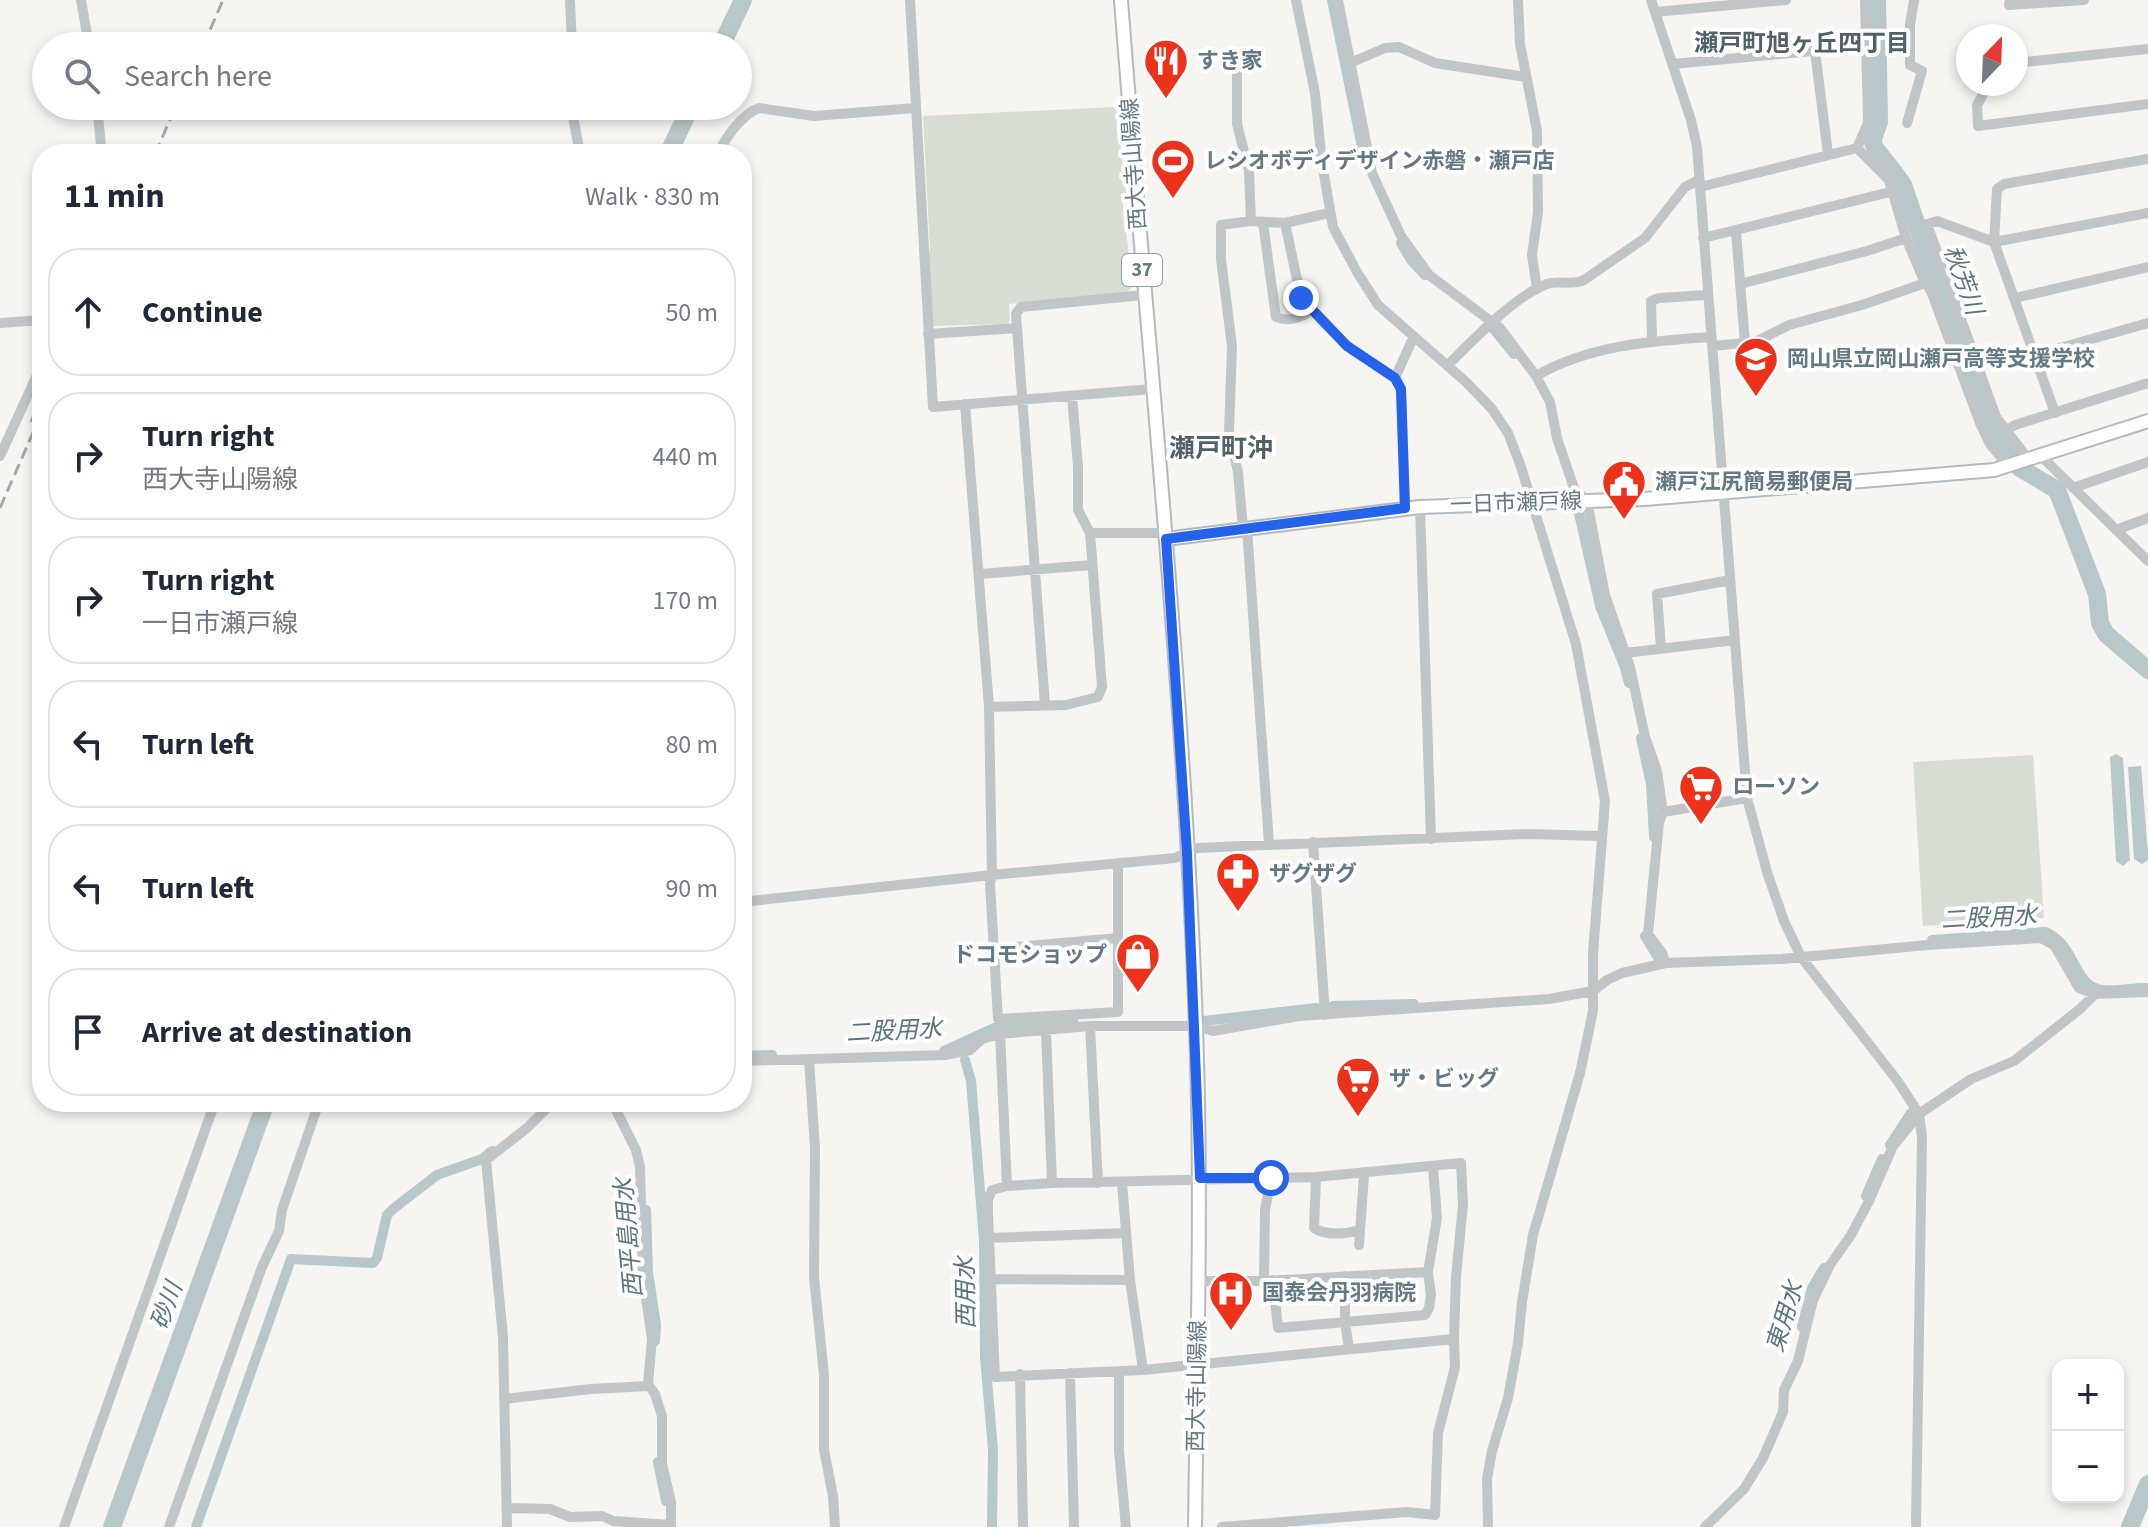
<!DOCTYPE html>
<html lang="en">
<head>
<meta charset="utf-8">
<style>
	:root { --surface:#fff; --page:#f6f6f7; --text:#1f2937; --muted:#747a83; --line:#e0e1e3 }
	body { margin:0; font-family:"Source Sans 3","Noto Sans JP",sans-serif; background:var(--page); color:var(--text) }
	.controls { position:absolute; right:24px; bottom:24px; display:grid; overflow:hidden; border-radius:16px; box-shadow:0 4px 12px #0003 }
	.controls button { width:72px; height:72px; display:grid; place-items:center; padding:0; border:0; border-bottom:2px solid var(--line); background:var(--surface); color:var(--text); font:40px sans-serif }
	.compass { position:absolute; left:1956px; top:24px; width:72px; height:72px; border-radius:50%; background:var(--surface); box-shadow:0 4px 12px #0003; rotate:23deg }
	.stop { position:absolute; width:24px; height:24px; margin:-18px; border:6px solid #2563eb; border-radius:50%; background:#fff }
	.stop.end { background:#2563eb; border-color:#fff; box-shadow:0 2px 8px #0008 }
	.list { margin:0; padding:0; list-style:none }
	h2 { display:flex; justify-content:space-between; align-items:center; height:104px; margin:0; padding:0 32px; font-size:34px }
	h2 small { font-size:26px; font-weight:400; color:var(--muted) }
	.list li { display:grid; grid-template-columns:52px 1fr auto; gap:24px; align-items:center; box-sizing:border-box; height:128px; margin:0 16px 16px; padding:0 16px; border:2px solid var(--line); border-radius:32px }
	.list b { display:block; font-size:30px; white-space:nowrap }
	.list p { margin:0; font-size:26px; white-space:nowrap; color:var(--muted) }
	.list em { font-size:26px; font-style:normal; color:var(--muted) }
	.icon { flex:none; width:44px; height:44px; fill:none; stroke:currentColor; stroke-width:2; stroke-linecap:round; stroke-linejoin:round }
	.map { position:relative; flex:none; width:2148px; height:1527px; overflow:hidden }
	.search { position:absolute; background:var(--surface); box-shadow:0 4px 12px #0003; left:32px; top:32px; width:720px; height:88px; display:flex; align-items:center; gap:20px; box-sizing:border-box; padding:0 28px; border-radius:44px; color:var(--muted); font-size:30px }
	.panel { position:absolute; background:var(--surface); box-shadow:0 4px 12px #0003; left:32px; top:144px; width:720px; height:968px; border-radius:32px }
	.map>svg:first-child { display:block }
	.green { fill:#d7ddd2 }
	.water { fill:#b8c7c9 }
	.lines { fill:none; stroke-linecap:round; stroke-linejoin:round }
	.canal { stroke:#b8c7c9; stroke-width:10 }
	.river { stroke:#b8c7c9; stroke-width:18 }
	.major-casing { stroke:#b4b9bc; stroke-width:16 }
	.minor { stroke:#c0c6c8; stroke-width:10 }
	.major { stroke:#fff; stroke-width:12 }
	.rail { stroke:#a1a9ae; stroke-width:3; stroke-dasharray:12 6; stroke-linecap:butt }
	.route { stroke:#2563eb; stroke-width:10 }
	.labels { text-anchor:middle; dominant-baseline:central; stroke-width:8; stroke-linejoin:round; paint-order:stroke }
	.shield { fill:#fff; stroke:#92a1a9; stroke-width:2 }
	.shield-label { font-size:20px; font-weight:bold; fill:#637984 }
	.poi-label { font-size:22px; font-weight:bold; fill:#637984; stroke:#fff; text-anchor:start }
	.street-label { font-size:22px; fill:#637984; stroke:#fff }
	.neighbourhood-label { font-size:24px; font-weight:bold; fill:#516169; stroke:#fff }
	.water-label { font-size:24px; font-style:italic; fill:#5a767a; stroke:#fff }
	.quarter-label { font-size:26px; font-weight:bold; fill:#516169; stroke:#fff }
</style>
</head>
<body>
<div class="map">
<svg width="2148" height="1527" viewBox="0 0 2148 1527">
	<rect width="100%" height="100%" fill="#f6f5f1"/>
	<path class="green" d="M 1116,107 L 1126,194 L 1122,197 C 1125,228 1130,256 1132,287 L 1127,293 L 1009,304 L 1010,321 L 1007,324 L 933,326 L 928,258 L 930,249 L 923,116 Z
		M 2033,755 L 2044,918 L 1923,926 L 1913,762 Z"/>
	<path class="water" d="M 2116,754 L 2123,758 L 2130,860 L 2123,866 L 2116,861 L 2110,757 Z
		M 2141,766 L 2148,853 L 2148,860 L 2142,864 L 2134,859 L 2128,767 Z"/>
	<g class="lines">
		<path class="canal" d="M 1332,0 L 1362,147
			M 1401,243 L 1411,260 L 1425,275
			M 1493,328 L 1514,354
			M 1578,509 L 1600,606 L 1624,665 L 1629,683
			M 1641,738 L 1651,784 L 1654,837
			M 1645,936 L 1660,961
			M 1932,940 L 2045,932 C 2075,944 2074,984 2098,989 C 2112,993 2133,987 2148,988
			M 1333,1006 L 1414,1004
			M 1204,1021 L 1316,1008
			M 944,1051 L 994,1028 L 1074,1023
			M 742,1056 L 772,1055
			M 965,1060 L 971,1081 L 984,1240 L 985,1357 L 993,1450 L 992,1527
			M 1890,1145 L 1911,1113
			M 1866,1196 L 1882,1159
			M 646,1210 L 648,1272 L 656,1325 L 655,1341
			M 1802,1327 L 1812,1288 L 1824,1268
			M 658,1462 L 666,1501
			M 196,1527 L 291,1259 L 373,1263 L 377,1258 L 387,1215 L 393,1209 L 437,1175 L 482,1159 L 492,1151"/>
		<path class="river" d="M 1877,0 L 1879,122 C 1877,128 1873,136 1873,142 C 1873,149 1899,176 1904,187 L 1953,333 L 1989,425 L 2020,468 L 2057,490 L 2097,594 L 2100,623 L 2106,634 L 2148,670
			M 721,46 L 743,0
			M 668,154 L 691,106
			M 112,1527 L 266,1102
			M 2130,1527 L 2148,1484"/>
		<g class="major-casing">
			<path id="major" d="M 1121,0 C 1147,342 1184,684 1196,1027 C 1202,1194 1197,1360 1195,1527
				M 1166,539 L 1420,507 L 1645,499 L 1994,470 L 2148,421"/>
		</g>
		<path class="minor" d="M 81,0 L 89,46
			M 570,0 L 572,46
			M 910,0 L 933,407 L 1152,389
			M 1296,0 L 1315,93 L 1322,163 L 1333,227 L 1357,272 L 1378,305 L 1466,382 L 1492,409 L 1508,433 L 1520,464 L 1576,644 L 1605,801 L 1593,953 L 1593,1011 L 1580,1073 L 1533,1235 L 1522,1302 L 1518,1343 L 1508,1398 L 1492,1451 L 1487,1479 L 1488,1527
			M 1338,0 L 1372,173 L 1401,236 L 1429,275 L 1500,328 L 1536,376 L 1550,402 L 1557,438 L 1574,488 L 1587,501 L 1605,595 L 1630,667 L 1645,737 L 1657,771 L 1663,812 L 1659,823 L 1648,934 L 1662,953 L 1666,963
			M 1518,0 L 1520,44 L 1537,131 L 1538,212 L 1532,255 L 1537,289
			M 1651,0 L 1691,120 L 1697,147 L 1747,798 L 1767,872 L 1784,921 L 1801,957 L 1897,1080 L 1919,1114 L 1922,1137 L 1916,1527
			M 2010,0 L 2009,5 L 2084,0
			M 1655,12 L 1786,0
			M 1815,51 L 1828,154
			M 1237,62 L 1237,124 L 1249,171 L 1251,221
			M 1350,63 L 1385,48 L 1399,47 L 1435,63 L 1526,77
			M 2016,63 L 2148,49
			M 1673,64 L 1867,46
			M 1989,84 L 1977,105 L 1978,126 L 2148,104
			M 97,106 L 102,154
			M 571,106 L 580,154
			M 1907,123 L 1922,71 L 1910,65 L 1910,25 L 1914,0
			M 1857,148 L 1868,123 L 1865,0
			M 718,154 C 726,137 741,115 759,108 L 814,116 L 915,108
			M 1700,187 L 1857,148
			M 1263,223 L 1276,317 C 1288,322 1301,318 1311,310
			M 1285,223 L 1301,298 L 1347,346 L 1395,378 L 1401,389 L 1405,508
			M 1736,232 L 1745,343
			M 1703,238 L 1894,191
			M 1925,283 L 1931,291 L 1980,423 L 1990,444 L 2008,466
			M 1740,284 L 1867,251 L 1906,238
			M 2015,298 L 2148,267
			M 0,323 L 42,320
			M 1017,328 L 1045,705
			M 928,334 L 1017,328 L 1016,314 L 1021,307 L 1143,295
			M 1652,341 L 1651,301 L 1659,298 L 1707,295
			M 1712,346 L 1755,342 L 1789,325 L 1862,305 L 1925,283 L 1906,238 L 1889,180 L 1857,148
			M 2035,355 L 2148,323
			M 1448,365 C 1472,341 1516,295 1547,284 C 1560,280 1572,286 1584,280 L 1645,238 L 1685,187 L 1699,180
			M 1536,376 C 1590,345 1651,341 1711,337
			M 1395,378 L 1414,336
			M 965,404 L 989,707 L 992,875 L 1175,858 L 1197,848 L 1527,834 L 1602,836
			M 2055,413 L 1994,242 L 1997,189 L 2004,184 L 2148,159
			M 2007,430 L 2015,425 L 2148,383
			M 0,456 L 42,364
			M 2041,456 L 2148,561
			M 2029,460 L 1996,417 L 1927,224 L 1937,221 L 1994,242 L 2148,213
			M 2073,488 L 2148,462
			M 1420,507 L 1431,839
			M 1247,528 L 1269,844
			M 1243,529 L 1238,472 L 1229,433 L 1232,346 L 1221,259 L 1221,225 L 1251,221 L 1285,223 L 1329,213
			M 2116,530 L 2148,518
			M 1090,533 L 1166,533
			M 980,574 L 1092,565
			M 1661,648 L 1657,594 L 1730,580
			M 1625,653 L 1735,640
			M 989,707 L 1066,705 L 1098,697 L 1102,687 L 1090,533 L 1078,510 L 1078,466 L 1072,396
			M 1663,812 L 1747,798
			M 1313,842 L 1325,1015
			M 742,902 L 992,875 L 990,884 L 998,1019 L 1118,1012 L 1118,863
			M 994,949 L 1118,938
			M 1090,1026 L 1098,1183
			M 1046,1031 L 1052,1183
			M 1000,1034 L 1007,1186
			M 809,1059 L 815,1148 L 814,1277 L 824,1375 L 824,1450 L 833,1496 L 835,1527
			M 742,1061 L 945,1055 L 970,1050 L 982,1039 L 1000,1034 L 1090,1026 L 1196,1026 L 1213,1031 L 1299,1016 L 1549,999 L 1593,991 L 1607,980 L 1622,973 L 1666,963 L 1782,959 L 1927,945 L 2041,938 L 2054,945 L 2079,988 L 2095,994 L 2148,992
			M 612,1102 L 636,1150 L 640,1167 L 643,1277 L 652,1339 L 648,1384 L 655,1394 L 662,1416 L 662,1463 L 671,1502 L 671,1527
			M 1316,1177 L 1314,1228 C 1326,1236 1347,1234 1360,1230
			M 1122,1183 L 1130,1280 L 1143,1370
			M 988,1238 L 1126,1233
			M 1359,1245 L 1364,1175
			M 1345,1276 L 1345,1322 L 1349,1349
			M 989,1279 L 1130,1280
			M 1273,1280 L 1278,1328 L 1425,1315 L 1429,1308 L 1431,1295 L 1428,1272 L 1437,1218 L 1433,1167
			M 1198,1281 L 1264,1281 L 1428,1272
			M 1264,1281 L 1265,1210 L 1271,1178
			M 1119,1372 L 1119,1451 L 1126,1527
			M 1070,1373 L 1074,1527
			M 1020,1374 L 1023,1527
			M 504,1399 L 591,1389 L 649,1386
			M 507,1508 L 550,1509 L 570,1517 L 602,1516 L 613,1521 L 671,1525
			M 64,1527 L 215,1102
			M 169,1527 L 262,1267 L 279,1231 L 282,1210 L 319,1102
			M 507,1527 L 503,1337 L 486,1160 L 527,1128 L 553,1102
			M 1222,1527 L 1407,1512 L 1435,1515 L 1438,1433 L 1455,1367 L 1454,1339 L 1456,1276 L 1463,1205 L 1461,1163 L 1316,1177 L 1052,1183 L 1007,1186 L 992,1190 L 988,1199 L 988,1214 L 995,1377 L 1143,1370 L 1454,1339
			M 1705,1527 L 1744,1489 L 1763,1458 L 1783,1412 L 1784,1390 L 1798,1361 L 1813,1300 L 1830,1265 L 1851,1235 L 1869,1201 L 1893,1146 L 1919,1114 L 1971,1079 L 2014,1061 L 2080,1009 L 2095,994"/>
		<use href="#major" class="major"/>
		<path class="rail" d="M 203,46 L 223,0
			M 155,154 L 176,106
			M 31,422 L 42,396
			M 0,508 L 42,412"/>
	</g>
	<g class="lines">
		<path class="route" d="M 1271,1178 L 1200,1178 L 1187,853 L 1166,539 L 1405,508 L 1401,389 L 1395,378 L 1347,346 L 1301,298"/>
	</g>
	<defs>
		<g id="restaurant-pin" transform="scale(2.3)"><path d="M0 17L-7.5 6A9.5 9.5 0 1 1 7.5 6Z" fill="#ec321b" stroke="#fff"/><path d="M-5-6h1v4h1v-4h1v4h1v-4h1v5L-1.5 .5V6h-2V.5L-5-1ZM5-6V6H3V1.5H1.5Q1.5-4 5-6Z" fill="#fff"/></g>
		<g id="stadium-pin" transform="scale(2.3)"><path d="M0 17L-7.5 6A9.5 9.5 0 1 1 7.5 6Z" fill="#ec321b" stroke="#fff"/><path d="M0-5a6.5 5 0 1 0 0 10a6.5 5 0 1 0 0-10ZM-3.5-1.8h7v3.6h-7Z" fill="#fff"/></g>
		<g id="school-pin" transform="scale(2.3)"><path d="M0 17L-7.5 6A9.5 9.5 0 1 1 7.5 6Z" fill="#ec321b" stroke="#fff"/><path d="M0-5L7-2L0 1L-7-2ZM-4 1L0 2.5L4 1V4Q0 6-4 4Z" fill="#fff"/></g>
		<g id="civic-pin" transform="scale(2.3)"><path d="M0 17L-7.5 6A9.5 9.5 0 1 1 7.5 6Z" fill="#ec321b" stroke="#fff"/><path d="M-.6-6.5H3V-4.5H.6V-3L4-1V1h2V6H-6V1h2V-1L-.6-3ZM-1.2 2.5V6h2.4V2.5Z" fill="#fff"/></g>
		<g id="supermarket-pin" transform="scale(2.3)"><path d="M0 17L-7.5 6A9.5 9.5 0 1 1 7.5 6Z" fill="#ec321b" stroke="#fff"/><path d="M-6-5.5h2.5l.6 2H6L4.5 2H-2.5L-4.4-4H-6ZM-1.5 3.2a1.3 1.3 0 1 0 .1 0ZM3 3.2a1.3 1.3 0 1 0 .1 0Z" fill="#fff"/></g>
		<g id="pharmacy-pin" transform="scale(2.3)"><path d="M0 17L-7.5 6A9.5 9.5 0 1 1 7.5 6Z" fill="#ec321b" stroke="#fff"/><path d="M-2-6h4v4h4v4h-4v4h-4v-4h-4v-4h4Z" fill="#fff"/></g>
		<g id="shop-pin" transform="scale(2.3)"><path d="M0 17L-7.5 6A9.5 9.5 0 1 1 7.5 6Z" fill="#ec321b" stroke="#fff"/><path d="M-5-2.5h2.3a2.7 3.5 0 0 1 5.4 0H5L5.5 6h-11ZM-1.5-2.5h3a1.5 2.3 0 0 0-3 0Z" fill="#fff"/></g>
		<g id="hospital-pin" transform="scale(2.3)"><path d="M0 17L-7.5 6A9.5 9.5 0 1 1 7.5 6Z" fill="#ec321b" stroke="#fff"/><path d="M-5-5h3v3.5h4V-5h3V5h-3V1.5h-4V5h-3Z" fill="#fff"/></g>
	</defs>
	<g fill-rule="evenodd">
		<use href="#restaurant-pin" x="1166" y="61"/>
		<use href="#stadium-pin" x="1173" y="161"/>
		<use href="#school-pin" x="1756" y="359"/>
		<use href="#civic-pin" x="1624" y="482"/>
		<use href="#supermarket-pin" x="1701" y="787"/>
		<use href="#pharmacy-pin" x="1238" y="874"/>
		<use href="#shop-pin" x="1138" y="955"/>
		<use href="#supermarket-pin" x="1358" y="1079"/>
		<use href="#hospital-pin" x="1231" y="1293"/>
	</g>
	<g class="labels">
		<rect class="shield" x="1122" y="254" width="40" height="32" rx="6"/>
		<g class="shield-label">
			<text x="1142" y="270">37</text>
		</g>
		<g class="poi-label">
			<text x="1197" y="61">すき家</text>
			<text x="1204" y="161">レシオボディデザイン赤磐・瀬戸店</text>
			<text x="1787" y="359">岡山県立岡山瀬戸高等支援学校</text>
			<text x="1655" y="482">瀬戸江尻簡易郵便局</text>
			<text x="1732" y="787">ローソン</text>
			<text x="1269" y="874">ザグザグ</text>
			<text x="1107" y="955" text-anchor="end">ドコモショップ</text>
			<text x="1389" y="1079">ザ・ビッグ</text>
			<text x="1262" y="1293">国泰会丹羽病院</text>
		</g>
		<g class="street-label">
			<text transform="translate(1134 164) rotate(-94)">西大寺山陽線</text>
			<text transform="translate(1516 503) rotate(-2)">一日市瀬戸線</text>
			<text transform="translate(1197 1386) rotate(-89)">西大寺山陽線</text>
		</g>
		<g class="neighbourhood-label">
			<text x="1802" y="43">瀬戸町旭ヶ丘四丁目</text>
		</g>
		<g class="water-label">
			<text transform="translate(1963 280) rotate(70)">秋芳川</text>
			<text transform="translate(1989 918) rotate(-3)">二股用水</text>
			<text transform="translate(894 1031) rotate(-3)">二股用水</text>
			<text transform="translate(629 1238) rotate(-95)">西平島用水</text>
			<text transform="translate(966 1293) rotate(-91)">西用水</text>
			<text transform="translate(167 1306) rotate(-70)">砂川</text>
			<text transform="translate(1785 1317) rotate(-73)">東用水</text>
		</g>
		<g class="quarter-label">
			<text x="1221" y="448">瀬戸町沖</text>
		</g>
	</g>
</svg>
<div class="controls">
<button>+</button>
<button>−</button>
</div>
<svg class="compass" viewBox="-18 -18 36 36"><path d="M0-13l5 13h-10z" fill="#e53935"/><path d="M0 13l5-13h-10z" fill="#747a83"/></svg>
<div class="stop" style="left:1271px;top:1178px"></div>
<div class="stop end" style="left:1301px;top:298px"></div>
<div class="search"><svg class="icon" aria-label="search" viewBox="0 0 24 24"><circle cx="10" cy="10" r="6"/><path d="M15 15l6 6"/></svg>Search here</div>
<section class="panel">
<h2>11 min<small>Walk · 830 m</small></h2>
<ul class="list">
<li><svg class="icon" aria-label="ahead" viewBox="0 0 24 24"><path d="M12 20V5M6 11l6-6 6 6"/></svg><div><b>Continue</b></div><em>50 m</em></li>
<li><svg class="icon" aria-label="right" viewBox="0 0 24 24"><path d="M7 20v-9h11M14 6l5 5-5 5"/></svg><div><b>Turn right</b><p>西大寺山陽線</p></div><em>440 m</em></li>
<li><svg class="icon" aria-label="right" viewBox="0 0 24 24"><path d="M7 20v-9h11M14 6l5 5-5 5"/></svg><div><b>Turn right</b><p>一日市瀬戸線</p></div><em>170 m</em></li>
<li><svg class="icon" aria-label="left" viewBox="0 0 24 24"><path d="M17 20v-9H6M10 6l-5 5 5 5"/></svg><div><b>Turn left</b></div><em>80 m</em></li>
<li><svg class="icon" aria-label="left" viewBox="0 0 24 24"><path d="M17 20v-9H6M10 6l-5 5 5 5"/></svg><div><b>Turn left</b></div><em>90 m</em></li>
<li><svg class="icon" aria-label="arrive" viewBox="0 0 24 24"><path d="M6 21V4h12l-3 4 3 4H6"/></svg><div><b>Arrive at destination</b></div></li>
</ul>
</section>
</div>
</body>
</html>
